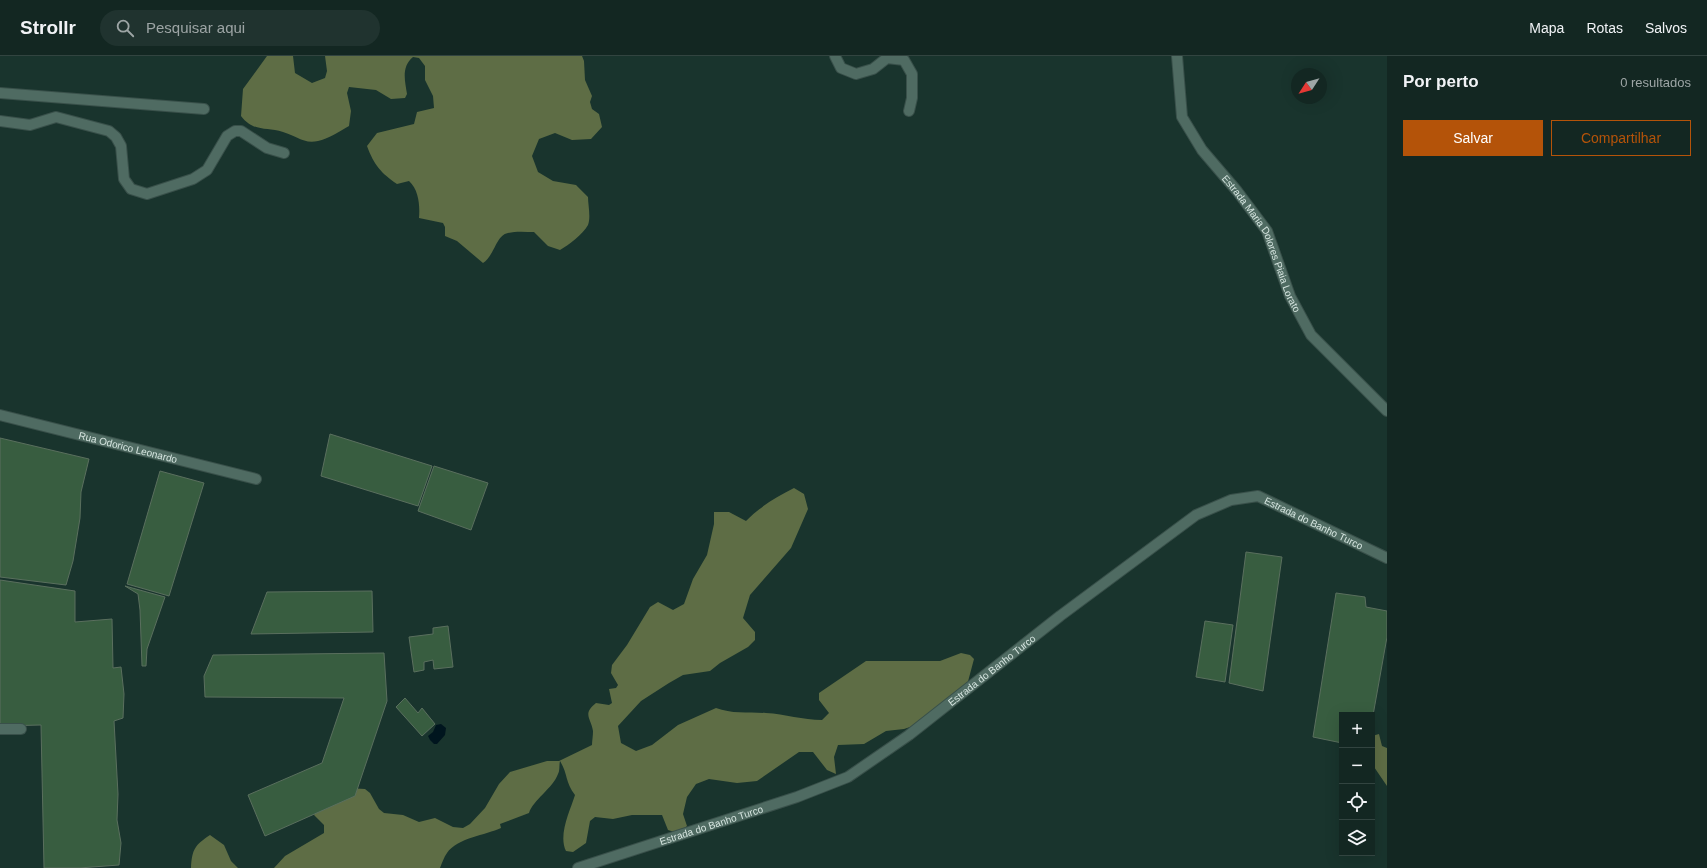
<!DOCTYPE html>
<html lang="pt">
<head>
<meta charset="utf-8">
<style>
	:root { --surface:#132722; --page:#20332f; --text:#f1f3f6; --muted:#9da5a5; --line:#324440; --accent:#b45309 }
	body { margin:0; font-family:Arial,sans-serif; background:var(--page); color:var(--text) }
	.controls { position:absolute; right:12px; bottom:12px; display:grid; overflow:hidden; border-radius:0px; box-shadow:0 4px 16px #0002 }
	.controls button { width:36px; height:36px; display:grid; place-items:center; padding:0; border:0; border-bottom:1px solid var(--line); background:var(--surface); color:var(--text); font:20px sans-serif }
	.compass { position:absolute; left:1291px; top:12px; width:36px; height:36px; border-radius:50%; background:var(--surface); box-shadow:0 4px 16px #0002; rotate:234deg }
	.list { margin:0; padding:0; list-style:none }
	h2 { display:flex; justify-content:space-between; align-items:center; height:52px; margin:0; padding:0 16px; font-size:17px }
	h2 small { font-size:13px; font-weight:400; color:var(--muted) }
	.actions { display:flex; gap:8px; padding:12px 16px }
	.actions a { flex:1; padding:9px 0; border:1px solid var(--accent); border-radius:0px; text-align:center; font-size:14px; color:var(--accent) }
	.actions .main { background:var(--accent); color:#fff }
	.icon { flex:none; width:22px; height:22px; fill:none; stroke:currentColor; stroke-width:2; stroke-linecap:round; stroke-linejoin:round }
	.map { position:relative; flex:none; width:1387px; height:812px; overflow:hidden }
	header { display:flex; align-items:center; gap:24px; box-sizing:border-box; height:56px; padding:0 20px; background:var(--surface); border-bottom:1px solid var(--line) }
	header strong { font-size:19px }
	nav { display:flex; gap:22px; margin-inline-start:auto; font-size:14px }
	.search { width:280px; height:36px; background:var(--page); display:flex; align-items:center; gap:10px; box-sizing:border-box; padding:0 14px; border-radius:22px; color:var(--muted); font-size:15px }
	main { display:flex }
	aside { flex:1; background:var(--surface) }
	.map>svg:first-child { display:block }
	.forest { fill:#5e6d45 }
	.water { fill:#00151e }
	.building { fill:#385d40; stroke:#5a6f5e }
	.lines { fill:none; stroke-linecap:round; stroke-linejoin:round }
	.minor-casing { stroke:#39504a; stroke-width:12 }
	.minor { stroke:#4f6b62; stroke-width:10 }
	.labels { text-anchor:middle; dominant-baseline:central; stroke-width:4; stroke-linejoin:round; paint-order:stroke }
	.street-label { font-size:10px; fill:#d6e5e0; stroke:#0f2a23 }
</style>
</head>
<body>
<header>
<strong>Strollr</strong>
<div class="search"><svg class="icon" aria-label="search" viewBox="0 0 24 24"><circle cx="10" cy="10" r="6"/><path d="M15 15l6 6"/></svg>Pesquisar aqui</div>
<nav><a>Mapa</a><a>Rotas</a><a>Salvos</a></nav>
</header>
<main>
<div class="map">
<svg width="1387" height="812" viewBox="0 0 1387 812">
	<rect width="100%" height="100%" fill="#19342d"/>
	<path class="forest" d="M 267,0 L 293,0 L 295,17 L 312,27 L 325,22 L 327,15 L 325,0 L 582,0 L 584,5 L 585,24 L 592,40 L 590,46 L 592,53 L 599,58 L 602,71 L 591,83 L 572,84 L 555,77 L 539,83 L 532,100 L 538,116 L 553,125 L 576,129 L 588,141 C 588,149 591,161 588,169 C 583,178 569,189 560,194 L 548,190 L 534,176 C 526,176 516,175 508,177 C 496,179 495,199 483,207 L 457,185 L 445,180 L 445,171 L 443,167 L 419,162 C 420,150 419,134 409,125 L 397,128 C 381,117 374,109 367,90 L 377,77 L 414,68 L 417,56 L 434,52 L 433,40 L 425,24 L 425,10 L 419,2 L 413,1 C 401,11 405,25 407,38 L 405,42 L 391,43 L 376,34 L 349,31 L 347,37 L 351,55 L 349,70 C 340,75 328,83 318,85 C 303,88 297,80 283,76 C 266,71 253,76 241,60 L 243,33 Z
		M 794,432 L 804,438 L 808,453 L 791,492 L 750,539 L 743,562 L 755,576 L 755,584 L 748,591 L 720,607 L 710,615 L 683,619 L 669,627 L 641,645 L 618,670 L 621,687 L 636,695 L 652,689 L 678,669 L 716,652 C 732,658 748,656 766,657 C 785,658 803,664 822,664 L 829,657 L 819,644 L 819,637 L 866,605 L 940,605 L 961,597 L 970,599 L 974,603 L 966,633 L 916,669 L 904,673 L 886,675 L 864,688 L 838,689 L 834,701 L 836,718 L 827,714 L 813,696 L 799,696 L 757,725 L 737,727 L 709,723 L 696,728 L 687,741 L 683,758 L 687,770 C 681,776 677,777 668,774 L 662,759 L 632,759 L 613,763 L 595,761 L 590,765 L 586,787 L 573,796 L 566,795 C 558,779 570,755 575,739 C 565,726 568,718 560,705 C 559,709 560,715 558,718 C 553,732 533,744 529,757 L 500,768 L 501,772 C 486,779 457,782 447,797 C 444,801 442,807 440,812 L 274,812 L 285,800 L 324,777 L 324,769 L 314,759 L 318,750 L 348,732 L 365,733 L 370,737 L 379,753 L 384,757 L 403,759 L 419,766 L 435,762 L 453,771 L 463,772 L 470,768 L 485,752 L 499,728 L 510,716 L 547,705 L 559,705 L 592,689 C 592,685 593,680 593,675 C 591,662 582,658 596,647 L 609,649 L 612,647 L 609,633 L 616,632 L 618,629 L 611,617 L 612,609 L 627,589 L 650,551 L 658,546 L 673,554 L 684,548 L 693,523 L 707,499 L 714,468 L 714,456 L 729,456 L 746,465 C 761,450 776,441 794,432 Z
		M 1379,678 L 1382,690 L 1387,692 L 1387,730 L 1372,708 L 1372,680 Z
		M 210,779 L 224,789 L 231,805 L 238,812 L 191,812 C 192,793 195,789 210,779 Z"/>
	<path class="water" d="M 441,668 L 446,672 L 445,679 L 437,688 L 434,688 L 430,684 L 428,680 L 433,676 L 436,669 Z"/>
	<path class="building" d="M 330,378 L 432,410 L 418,450 L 321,420 Z
		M 0,382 L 89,403 L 81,436 L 80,462 L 73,505 L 66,529 L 0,521 Z
		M 434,410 L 488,427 L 471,474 L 418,455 Z
		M 160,415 L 204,427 L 169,540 L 127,528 Z
		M 1246,496 L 1282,501 L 1263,635 L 1229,627 Z
		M 0,524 L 75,535 L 75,566 L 112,563 L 113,612 L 121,611 L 124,638 L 123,662 L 114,665 L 118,738 L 117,764 L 121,787 L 119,809 L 79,812 L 44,812 L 41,669 L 0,670 Z
		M 125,530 L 165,541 L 147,593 L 146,610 L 142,610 L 140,554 L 138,538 Z
		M 372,535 L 373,576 L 251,578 L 267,536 Z
		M 1336,537 L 1365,541 L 1366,551 L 1387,555 L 1387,581 L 1372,665 L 1372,659 L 1342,659 L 1342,687 L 1313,681 Z
		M 1205,565 L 1233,569 L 1225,626 L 1196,621 Z
		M 448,570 L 453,611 L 434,613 L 433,604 L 424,606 L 424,614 L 414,616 L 409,581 L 433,578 L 433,572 Z
		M 384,597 L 387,645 L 355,740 L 265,780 L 248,739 L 322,707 L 344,642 L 205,641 L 204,620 L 213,599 Z
		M 405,642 L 418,657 L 422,652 L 435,668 L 422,680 L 396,651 Z"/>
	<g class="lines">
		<g class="minor-casing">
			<g id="minor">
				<path d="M 835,0 L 841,12 L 856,18 L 873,13 L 887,2 L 904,4 L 912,18 L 912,42 L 909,55"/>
				<path id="s1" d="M 1177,0 L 1182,61 L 1202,94 L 1237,135 L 1267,175 L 1290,240 L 1311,279 L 1387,355"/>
				<path d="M 0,37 L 204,53"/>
				<path d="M 0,65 L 30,69 L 56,61 L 109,75 L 116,81 L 121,90 L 124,123 L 131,133 L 147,138 L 193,123 L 207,114 L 227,80 L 235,75 L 241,75 L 267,92 L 284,97"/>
				<path id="s2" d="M 0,359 L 256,423"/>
				<path d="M 0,673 L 21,673"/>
				<path id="s3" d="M 578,812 L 797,741 L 848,721 L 909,679 L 1060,560 L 1196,459 L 1231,444 L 1258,440 L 1387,502"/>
			</g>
		</g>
		<use href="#minor" class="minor"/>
	</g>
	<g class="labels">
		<g class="street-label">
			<text stroke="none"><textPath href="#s1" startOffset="212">Estrada Maria Dolores Piaia Lorato</textPath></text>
			<text stroke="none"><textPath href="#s2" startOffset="132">Rua Odorico Leonardo</textPath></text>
			<text stroke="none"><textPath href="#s3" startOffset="848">Estrada do Banho Turco</textPath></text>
			<text stroke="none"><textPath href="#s3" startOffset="464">Estrada do Banho Turco</textPath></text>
			<text stroke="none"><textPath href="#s3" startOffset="140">Estrada do Banho Turco</textPath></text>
		</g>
	</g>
</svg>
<div class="controls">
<button>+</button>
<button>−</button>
<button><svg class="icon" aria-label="locate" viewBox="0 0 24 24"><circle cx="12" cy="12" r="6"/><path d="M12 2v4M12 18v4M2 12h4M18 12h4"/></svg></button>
<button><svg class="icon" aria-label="layers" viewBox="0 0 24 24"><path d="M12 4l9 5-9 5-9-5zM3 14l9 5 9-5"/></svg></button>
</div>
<svg class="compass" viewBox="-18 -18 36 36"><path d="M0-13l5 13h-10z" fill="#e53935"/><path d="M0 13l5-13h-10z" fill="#9da5a5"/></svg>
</div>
<aside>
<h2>Por perto<small>0 resultados</small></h2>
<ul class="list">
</ul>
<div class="actions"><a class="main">Salvar</a><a>Compartilhar</a></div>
</aside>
</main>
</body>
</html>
